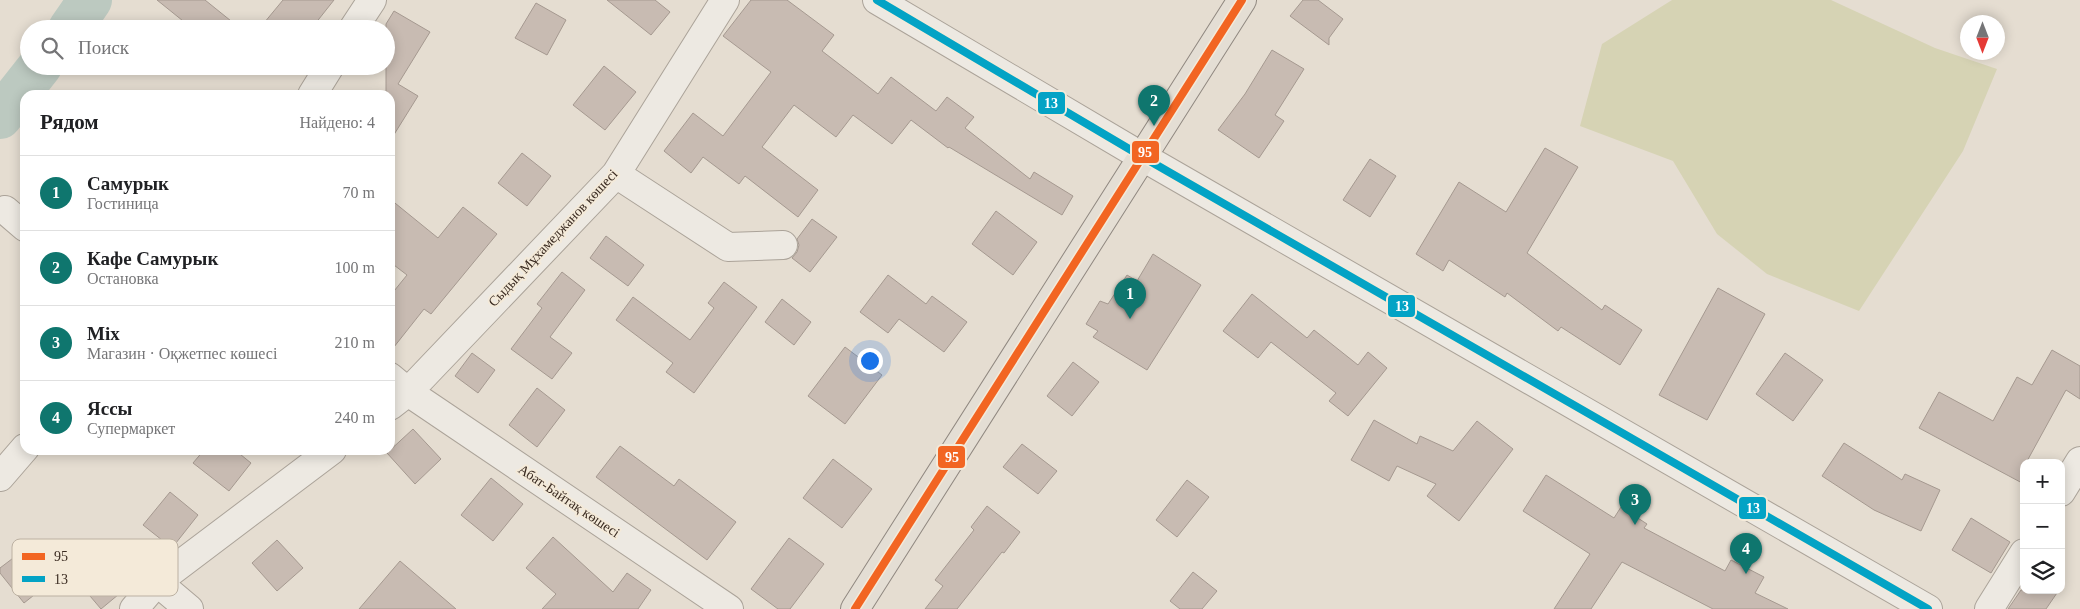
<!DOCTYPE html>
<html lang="ru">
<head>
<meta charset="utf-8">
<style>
	:root { --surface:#fff; --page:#f2f2f2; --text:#202124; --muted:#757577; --line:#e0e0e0; --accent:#0f766e }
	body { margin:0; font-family:"Times New Roman",serif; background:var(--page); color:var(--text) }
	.controls { position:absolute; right:15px; bottom:15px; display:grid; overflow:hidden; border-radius:10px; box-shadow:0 2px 12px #0003 }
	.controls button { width:45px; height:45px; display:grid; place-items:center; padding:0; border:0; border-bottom:1px solid var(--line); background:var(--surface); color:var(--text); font:25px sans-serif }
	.compass { position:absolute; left:1960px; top:15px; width:45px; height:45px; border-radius:50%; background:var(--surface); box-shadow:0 2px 12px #0003; rotate:180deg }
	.you { position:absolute; left:869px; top:360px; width:18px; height:18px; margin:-12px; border:4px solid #fff; border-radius:50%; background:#1a73e8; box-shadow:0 0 0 8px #1a73e833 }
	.badge { display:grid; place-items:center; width:32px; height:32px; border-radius:50%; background:var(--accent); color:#fff; font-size:16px; font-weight:700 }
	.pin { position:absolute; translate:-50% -41px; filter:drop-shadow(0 1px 2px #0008) }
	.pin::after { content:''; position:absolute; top:26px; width:18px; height:15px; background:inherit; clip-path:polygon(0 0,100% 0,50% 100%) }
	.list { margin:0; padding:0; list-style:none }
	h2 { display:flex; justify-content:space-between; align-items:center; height:65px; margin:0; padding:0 20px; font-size:21px }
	h2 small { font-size:16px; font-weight:400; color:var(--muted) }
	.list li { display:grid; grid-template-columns:32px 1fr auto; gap:15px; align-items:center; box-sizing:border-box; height:75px; padding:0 20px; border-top:1px solid var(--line) }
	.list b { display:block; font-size:19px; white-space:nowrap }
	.list p { margin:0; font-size:16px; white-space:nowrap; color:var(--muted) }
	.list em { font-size:16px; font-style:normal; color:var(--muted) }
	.icon { flex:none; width:28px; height:28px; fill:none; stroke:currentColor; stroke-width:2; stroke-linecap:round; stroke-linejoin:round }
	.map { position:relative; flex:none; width:2080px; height:609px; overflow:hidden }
	.search { position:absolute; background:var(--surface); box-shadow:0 2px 12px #0003; left:20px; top:20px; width:375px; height:55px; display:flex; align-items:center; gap:12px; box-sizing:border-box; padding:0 18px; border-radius:28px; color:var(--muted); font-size:19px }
	.panel { position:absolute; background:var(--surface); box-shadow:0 2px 12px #0003; left:20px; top:90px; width:375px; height:365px; border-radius:15px }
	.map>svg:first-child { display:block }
	.green { fill:#d6d3b4 }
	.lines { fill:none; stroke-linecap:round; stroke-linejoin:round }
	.river { stroke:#bcc9c0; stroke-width:44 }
	.building { fill:#c8bbb2; stroke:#a59990 }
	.minor-casing { stroke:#aba399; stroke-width:30 }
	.major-casing { stroke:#908880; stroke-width:30 }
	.minor { stroke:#ede9e2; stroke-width:28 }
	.major { stroke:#e4ded4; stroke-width:28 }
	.bus-1-casing { stroke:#f4ead9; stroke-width:11 }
	.bus-2-casing { stroke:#f4ead9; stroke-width:11 }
	.bus-1 { stroke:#f26522; stroke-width:8 }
	.bus-2 { stroke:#03a3c5; stroke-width:8 }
	.labels { text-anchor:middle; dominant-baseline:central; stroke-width:4; stroke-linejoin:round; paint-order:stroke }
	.street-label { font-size:14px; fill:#3a2b21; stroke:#f4ead9 }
	.key { fill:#f4ead9; stroke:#bcb1a2; stroke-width:1 }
	.key-label { font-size:14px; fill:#3a2b21 }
	.line-badge { stroke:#f4ead9; stroke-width:2 }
	.badge-label { font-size:14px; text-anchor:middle; font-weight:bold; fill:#fff }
</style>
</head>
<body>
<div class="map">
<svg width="2080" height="609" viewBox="0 0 2080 609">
	<rect width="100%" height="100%" fill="#e5ddd1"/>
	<path class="green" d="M 1672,0 L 1831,0 L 1935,48 L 1997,69 L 1963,151 L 1859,311 L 1767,274 L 1717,234 L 1673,161 L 1580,126 L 1602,44 Z"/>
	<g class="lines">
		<path class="river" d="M 70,29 L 90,0
			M 0,117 L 40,66"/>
	</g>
	<path class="building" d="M 157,0 L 205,0 L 241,29 L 193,29 Z
		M 283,0 L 334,0 L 311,29 L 259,29 Z
		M 607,0 L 655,0 L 670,12 L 651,35 Z
		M 751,0 L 787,0 L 834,35 L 822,51 L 878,94 L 891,77 L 936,111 L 947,97 L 974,117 L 965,128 L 1030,179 L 1034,172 L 1073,196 L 1062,215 L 949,147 L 948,148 L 911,120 L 892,144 L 853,115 L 836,137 L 794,105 L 762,147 L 818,190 L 798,217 L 745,176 L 739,184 L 703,157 L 691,173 L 664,151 L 693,113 L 723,136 L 771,72 L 723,36 Z
		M 1303,0 L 1318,0 L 1343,19 L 1329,38 L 1329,45 L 1290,16 Z
		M 536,3 L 566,20 L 547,55 L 515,38 Z
		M 394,11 L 430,32 L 398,84 L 418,96 L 390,141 L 390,95 L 386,95 L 386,24 Z
		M 1272,50 L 1304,69 L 1275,115 L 1284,121 L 1259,158 L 1218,130 L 1245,94 Z
		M 604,66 L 636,92 L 605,130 L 573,105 Z
		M 1545,148 L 1578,167 L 1527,253 L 1602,310 L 1605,305 L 1642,330 L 1620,365 L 1561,327 L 1558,331 L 1507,293 L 1505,297 L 1449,260 L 1443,271 L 1416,254 L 1459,182 L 1506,212 Z
		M 522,153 L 551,176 L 527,206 L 498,183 Z
		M 1370,159 L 1396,176 L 1370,217 L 1343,200 Z
		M 390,199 L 438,238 L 463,207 L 497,234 L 431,314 L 424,309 L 390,352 L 390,296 L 407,275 L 390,262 Z
		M 996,211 L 1037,242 L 1013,275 L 972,244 Z
		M 812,219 L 837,237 L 810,272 L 792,258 L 797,252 L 799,245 L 797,239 Z
		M 606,236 L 644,265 L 628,286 L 590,258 Z
		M 1153,254 L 1201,285 L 1147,370 L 1093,337 L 1098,331 L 1086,324 L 1100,301 L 1108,304 L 1127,275 L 1137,281 Z
		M 562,272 L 585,290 L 550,337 L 572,353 L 552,379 L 511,349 L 542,308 L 537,304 Z
		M 888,275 L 926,304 L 932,296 L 967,322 L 944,352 L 899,319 L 888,333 L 860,312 Z
		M 724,282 L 757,307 L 694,393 L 666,372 L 673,363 L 616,320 L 633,297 L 690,340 L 714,308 L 708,303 Z
		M 1718,288 L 1765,314 L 1707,420 L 1659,395 Z
		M 1252,294 L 1307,338 L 1314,330 L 1358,365 L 1368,352 L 1387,368 L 1348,416 L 1329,401 L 1336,393 L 1271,342 L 1258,358 L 1223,331 Z
		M 782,299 L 811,322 L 794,345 L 765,322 Z
		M 845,347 L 882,375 L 845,424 L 808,396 Z
		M 2052,350 L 2080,366 L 2080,399 L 2066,390 L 2026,463 L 2024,463 L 2024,484 L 1919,428 L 1939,392 L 1993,421 L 2017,377 L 2032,385 Z
		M 472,353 L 495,370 L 478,393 L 455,376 Z
		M 1785,353 L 1823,380 L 1793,421 L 1756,394 Z
		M 1073,362 L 1099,382 L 1072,416 L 1047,396 Z
		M 537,388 L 565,410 L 537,447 L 509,425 Z
		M 1374,420 L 1417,444 L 1420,436 L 1453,451 L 1477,421 L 1513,449 L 1459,521 L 1427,496 L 1436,484 L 1397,466 L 1389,481 L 1351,460 Z
		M 413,429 L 441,459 L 415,484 L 387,453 Z
		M 1844,443 L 1902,480 L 1905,474 L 1940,490 L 1921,531 L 1874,510 L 1822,476 Z
		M 1022,444 L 1057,471 L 1038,494 L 1003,467 Z
		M 620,446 L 674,486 L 679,479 L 736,522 L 707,560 L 596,477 Z
		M 204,450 L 235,450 L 251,463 L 229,491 L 193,463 Z
		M 833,459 L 872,489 L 842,528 L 803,498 Z
		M 1546,475 L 1614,518 L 1621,507 L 1647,524 L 1644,528 L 1725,571 L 1731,560 L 1764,577 L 1755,593 L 1788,609 L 1713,609 L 1622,562 L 1591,609 L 1554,609 L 1590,554 L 1523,511 Z
		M 491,478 L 523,504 L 493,541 L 461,515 Z
		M 1187,480 L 1209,497 L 1177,537 L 1156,520 Z
		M 170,492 L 198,515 L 172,548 L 143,525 Z
		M 987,506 L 1020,532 L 1004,553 L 1002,552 L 957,609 L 925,609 L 943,586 L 935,580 L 974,530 L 971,527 Z
		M 1971,518 L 2010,542 L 1991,573 L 1952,550 Z
		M 553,537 L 613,592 L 627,573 L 651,590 L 638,609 L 542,609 L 556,594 L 526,568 Z
		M 789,538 L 824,564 L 790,609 L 778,609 L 751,589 Z
		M 277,540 L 303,568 L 277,591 L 252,563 Z
		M 33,543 L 58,576 L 24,603 L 0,573 L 0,568 Z
		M 120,548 L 142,575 L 101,609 L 79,583 Z
		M 400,561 L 456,609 L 359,609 Z
		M 1193,572 L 1217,591 L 1202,609 L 1180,609 L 1170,601 Z
		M 2021,590 L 2059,590 L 2046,609 L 2008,609 Z"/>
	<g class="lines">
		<g class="minor-casing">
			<path id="minor" d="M 877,0 L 1141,156 L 1928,609
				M 353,29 L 372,0
				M 312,95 L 330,66
				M 616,174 L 728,247 L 783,245
				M 5,210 L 25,227
				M 390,377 L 408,392 L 729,609
				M 390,406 L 408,392 L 616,174 L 725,0
				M 0,477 L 25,448
				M 2061,492 L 2080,461
				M 157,582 L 189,609
				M 134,609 L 157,582 L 332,450
				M 1989,609 L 2024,553"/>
		</g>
		<g class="major-casing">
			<path id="major" d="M 855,609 L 1242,0"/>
		</g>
		<use href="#minor" class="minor"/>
		<use href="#major" class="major"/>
		<g class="bus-1-casing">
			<path id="bus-1" d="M 855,609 L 1242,0"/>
		</g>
		<g class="bus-2-casing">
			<path id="bus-2" d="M 877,0 L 1141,156 L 1928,609"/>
		</g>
		<use href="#bus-1" class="bus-1"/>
		<use href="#bus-2" class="bus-2"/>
	</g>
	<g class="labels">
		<g class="street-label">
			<text transform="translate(553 238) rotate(-47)">Сыдық Мұхамеджанов көшесі</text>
			<text transform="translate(569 501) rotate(34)">Абат-Байтақ көшесі</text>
		</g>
	</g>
	<rect x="12" y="539" width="166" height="57" rx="8" class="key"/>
	<rect x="22" y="553" width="23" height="7" fill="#f26522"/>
	<rect x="22" y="576" width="23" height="6" fill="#03a3c5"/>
	<g class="key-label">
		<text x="54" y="561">95</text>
		<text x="54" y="584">13</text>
	</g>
	<g class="line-badge">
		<rect x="1037" y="91" width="29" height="24" rx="5" fill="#03a3c5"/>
		<rect x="1131" y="140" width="29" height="24" rx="5" fill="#f26522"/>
		<rect x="1387" y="294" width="29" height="24" rx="5" fill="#03a3c5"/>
		<rect x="937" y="445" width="29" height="24" rx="5" fill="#f26522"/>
		<rect x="1738" y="496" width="29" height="24" rx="5" fill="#03a3c5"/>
	</g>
	<g class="badge-label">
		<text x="1051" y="108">13</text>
		<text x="1145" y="157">95</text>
		<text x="1402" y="311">13</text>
		<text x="952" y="462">95</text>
		<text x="1753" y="513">13</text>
	</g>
</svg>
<div class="controls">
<button>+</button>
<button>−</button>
<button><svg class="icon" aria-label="layers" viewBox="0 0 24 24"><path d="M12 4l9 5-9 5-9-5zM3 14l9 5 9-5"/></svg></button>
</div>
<svg class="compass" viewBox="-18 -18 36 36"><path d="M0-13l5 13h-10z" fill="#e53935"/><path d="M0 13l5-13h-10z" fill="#757577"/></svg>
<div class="you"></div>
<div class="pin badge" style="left:1130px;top:319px">1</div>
<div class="pin badge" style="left:1154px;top:126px">2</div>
<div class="pin badge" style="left:1635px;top:525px">3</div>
<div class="pin badge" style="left:1746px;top:574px">4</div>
<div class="search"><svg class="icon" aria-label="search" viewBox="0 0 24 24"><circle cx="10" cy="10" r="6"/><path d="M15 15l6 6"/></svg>Поиск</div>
<section class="panel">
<h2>Рядом<small>Найдено: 4</small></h2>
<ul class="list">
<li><span class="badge">1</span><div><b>Самурык</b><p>Гостиница</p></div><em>70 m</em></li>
<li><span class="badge">2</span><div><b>Кафе Самурык</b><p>Остановка</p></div><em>100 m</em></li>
<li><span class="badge">3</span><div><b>Mix</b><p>Магазин · Оқжетпес көшесі</p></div><em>210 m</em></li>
<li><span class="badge">4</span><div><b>Яссы</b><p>Супермаркет</p></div><em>240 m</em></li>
</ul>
</section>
</div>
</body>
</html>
